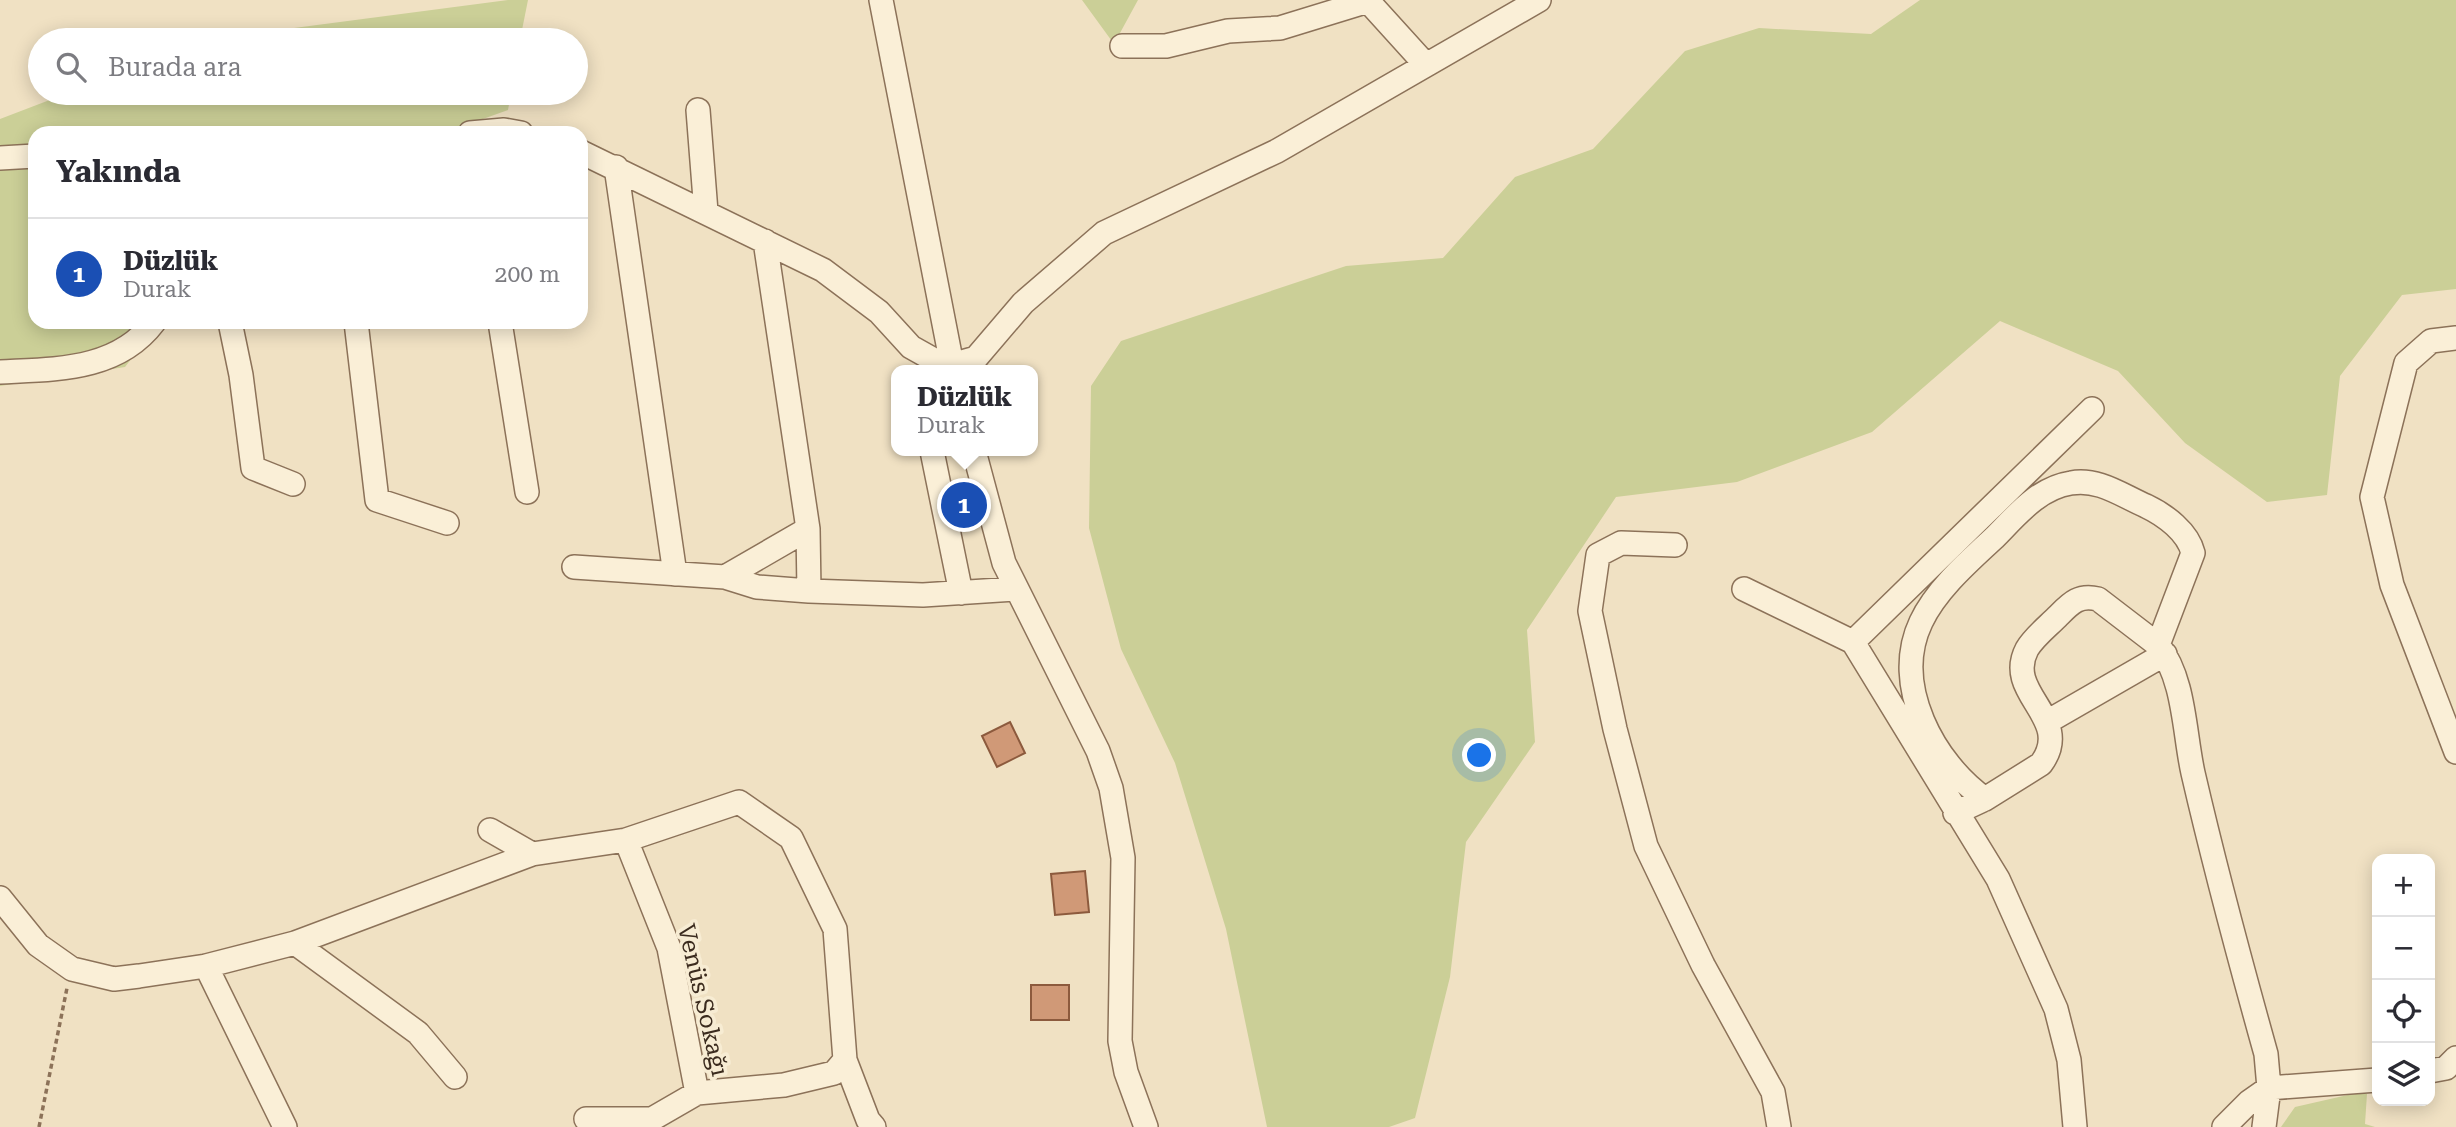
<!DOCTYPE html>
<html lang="tr">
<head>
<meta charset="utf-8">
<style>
	:root { --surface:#fff; --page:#f7f7f7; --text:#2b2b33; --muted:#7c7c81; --line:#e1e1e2; --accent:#9e262b }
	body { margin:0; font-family:"Roboto Serif",serif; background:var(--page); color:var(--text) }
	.controls { position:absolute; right:21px; bottom:21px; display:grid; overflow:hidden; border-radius:14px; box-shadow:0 4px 18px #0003 }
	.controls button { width:63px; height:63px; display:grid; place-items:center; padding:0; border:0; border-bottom:2px solid var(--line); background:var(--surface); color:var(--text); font:35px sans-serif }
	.you { position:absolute; left:1480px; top:756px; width:24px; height:24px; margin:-18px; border:5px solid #fff; border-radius:50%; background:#1a73e8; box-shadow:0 0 0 10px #1a73e833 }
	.badge { display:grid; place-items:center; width:46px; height:46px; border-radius:50%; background:var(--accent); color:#fff; font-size:23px; font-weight:700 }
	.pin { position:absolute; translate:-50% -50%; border:4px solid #fff; box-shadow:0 2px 7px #0006 }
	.popup { position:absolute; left:891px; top:365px; width:147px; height:91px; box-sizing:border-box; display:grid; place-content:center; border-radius:14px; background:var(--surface); filter:drop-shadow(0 2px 5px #0005); font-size:23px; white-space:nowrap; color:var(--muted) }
	.popup b { font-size:26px; color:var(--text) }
	.popup::after { content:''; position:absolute; left:50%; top:100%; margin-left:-14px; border:14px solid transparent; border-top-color:var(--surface) }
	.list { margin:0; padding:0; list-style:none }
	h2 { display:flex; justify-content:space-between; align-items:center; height:91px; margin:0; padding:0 28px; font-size:30px }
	h2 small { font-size:23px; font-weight:400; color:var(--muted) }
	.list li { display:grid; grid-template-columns:46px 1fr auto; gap:21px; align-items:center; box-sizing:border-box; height:112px; padding:0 28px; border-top:2px solid var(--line) }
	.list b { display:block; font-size:26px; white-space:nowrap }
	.list p { margin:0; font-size:23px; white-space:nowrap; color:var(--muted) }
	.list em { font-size:23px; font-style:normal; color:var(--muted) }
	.icon { flex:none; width:38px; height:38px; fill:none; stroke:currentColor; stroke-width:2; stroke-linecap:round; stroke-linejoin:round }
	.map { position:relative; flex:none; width:2456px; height:1127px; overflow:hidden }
	.search { position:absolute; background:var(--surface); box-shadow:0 4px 18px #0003; left:28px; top:28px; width:560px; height:77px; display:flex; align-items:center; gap:18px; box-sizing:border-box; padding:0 24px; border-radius:38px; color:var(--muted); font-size:26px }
	.panel { position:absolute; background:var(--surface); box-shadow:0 4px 18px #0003; left:28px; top:126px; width:560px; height:203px; border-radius:21px }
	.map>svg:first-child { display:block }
	.green { fill:#cbcf97 }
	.building { fill:#d09977; stroke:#8c5a3d; stroke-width:2 }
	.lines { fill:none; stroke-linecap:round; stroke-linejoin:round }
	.minor-casing { stroke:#8c7259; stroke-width:26 }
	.path { stroke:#8c7259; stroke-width:3.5; stroke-dasharray:5 3.5; stroke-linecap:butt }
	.minor { stroke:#faefd7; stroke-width:23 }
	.labels { text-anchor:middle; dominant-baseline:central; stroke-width:7; stroke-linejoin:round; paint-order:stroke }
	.street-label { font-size:24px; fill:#3b2b1e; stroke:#f7ecd3 }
</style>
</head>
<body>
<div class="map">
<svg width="2456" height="1127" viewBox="0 0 2456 1127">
	<rect width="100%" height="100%" fill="#f0e1c3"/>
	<path class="green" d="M 508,0 L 528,0 L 520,40 L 203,40 Z
		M 1082,0 L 1138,0 L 1114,44 Z
		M 1920,0 L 2456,0 L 2456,289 L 2402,295 L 2340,376 L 2327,495 L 2267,502 L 2185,443 L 2118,371 L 2000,321 L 1872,432 L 1737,482 L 1616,497 L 1527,630 L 1535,742 L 1466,842 L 1450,977 L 1415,1118 L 1389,1127 L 1267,1127 L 1226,929 L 1175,763 L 1121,649 L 1089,528 L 1091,386 L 1121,341 L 1346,266 L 1443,258 L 1515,177 L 1593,149 L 1685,51 L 1759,28 L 1871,34 Z
		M 68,93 L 511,93 L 508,110 L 444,133 L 35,133 L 35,322 L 160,322 L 125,367 L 0,386 L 0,119 Z
		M 2352,1094 L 2367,1094 L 2365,1124 L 2375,1127 L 2281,1127 L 2295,1107 Z"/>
	<path class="building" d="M 1010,722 L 1025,753 L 997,767 L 982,736 Z
		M 1085,871 L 1089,912 L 1055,915 L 1051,874 Z
		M 1031,985 L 1069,985 L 1069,1020 L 1031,1020 Z"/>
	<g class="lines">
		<g class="minor-casing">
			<path id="minor" d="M 881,0 L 953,370
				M 1122,46 L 1166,46 L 1228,31 L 1280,28 L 1368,1 L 1426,65
				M 698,110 L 706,212
				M 470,133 L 504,130 L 521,133
				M 581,152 L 823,270 L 879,312 L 911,347 L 936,361 L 951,365 L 976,358 L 1023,303 L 1104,233 L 1277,151 L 1539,0
				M 0,158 L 35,156
				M 616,167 L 675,574
				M 765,241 L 808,529 L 809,591
				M 230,322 L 241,375 L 253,468 L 293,484
				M 356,322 L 377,500 L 447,523
				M 500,322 L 527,492
				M 2456,338 L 2431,341 L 2406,363 L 2372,497 L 2392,585 L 2456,752
				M 0,372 C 56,369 117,371 154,322
				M 932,451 L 961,593
				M 974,451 L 1004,563 L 1098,751 L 1111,788 L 1123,858 L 1120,1041 L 1126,1072 L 1146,1127
				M 1675,545 L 1621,543 L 1598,555 L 1590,611 L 1615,729 L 1646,846 L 1703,965 L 1773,1092 L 1779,1127
				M 574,567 L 725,577 L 757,587 L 809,591 L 923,595 L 1015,589
				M 725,577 L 808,529
				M 1744,589 L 1853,642
				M 2047,722 L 2165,654
				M 1985,799 C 1934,763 1891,685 1921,622 C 1936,590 1968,562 1994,538 C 2016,516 2038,488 2071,483 C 2098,478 2121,495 2146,506 C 2165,515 2188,532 2193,553 L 2158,645
				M 1955,813 L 1985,799 L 2041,764 C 2075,718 2003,694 2027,649 C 2034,637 2047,627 2057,617 C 2070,604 2078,594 2098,599 L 2158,645 C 2185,679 2184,733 2193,773 C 2215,868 2240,961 2266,1054 L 2269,1088 L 2249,1102 L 2224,1127
				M 490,830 L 532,854
				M 626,840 L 669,948 L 697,1093
				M 0,898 L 38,945 L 72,969 L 114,979 L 139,976 L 206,966 L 295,943 L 532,854 L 626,840 L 739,802 L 791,838 L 835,929 L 845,1060 L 868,1120 L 874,1127
				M 295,943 L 418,1033 L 455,1077
				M 206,966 L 285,1127
				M 2430,1071 L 2446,1068 L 2456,1058
				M 586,1119 L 652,1119 L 697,1093 L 784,1085 L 834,1073 L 845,1060
				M 2075,1127 L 2069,1060 L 2056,1009 L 1998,879 L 1853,642 L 2092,409
				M 2264,1127 L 2269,1088 L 2377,1080"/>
		</g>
		<path class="path" d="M 39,1127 L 67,988"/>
		<use href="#minor" class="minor"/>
	</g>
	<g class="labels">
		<g class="street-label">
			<text transform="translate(703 1000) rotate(77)">Venüs Sokağı</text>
		</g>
	</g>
</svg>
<div class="controls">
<button>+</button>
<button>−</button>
<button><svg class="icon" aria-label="locate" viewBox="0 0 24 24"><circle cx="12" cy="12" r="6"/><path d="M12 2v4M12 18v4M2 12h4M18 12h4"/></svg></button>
<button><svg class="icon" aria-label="layers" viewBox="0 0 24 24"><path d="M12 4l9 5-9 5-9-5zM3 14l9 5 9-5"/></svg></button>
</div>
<div class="you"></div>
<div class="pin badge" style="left:964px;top:505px;background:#1a4fb4">1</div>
<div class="popup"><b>Düzlük</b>Durak</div>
<div class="search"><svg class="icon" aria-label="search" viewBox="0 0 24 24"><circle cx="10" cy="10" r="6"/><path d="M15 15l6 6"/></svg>Burada ara</div>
<section class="panel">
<h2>Yakında<small></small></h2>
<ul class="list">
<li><span class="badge" style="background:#1a4fb4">1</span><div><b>Düzlük</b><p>Durak</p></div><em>200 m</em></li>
</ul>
</section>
</div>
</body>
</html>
